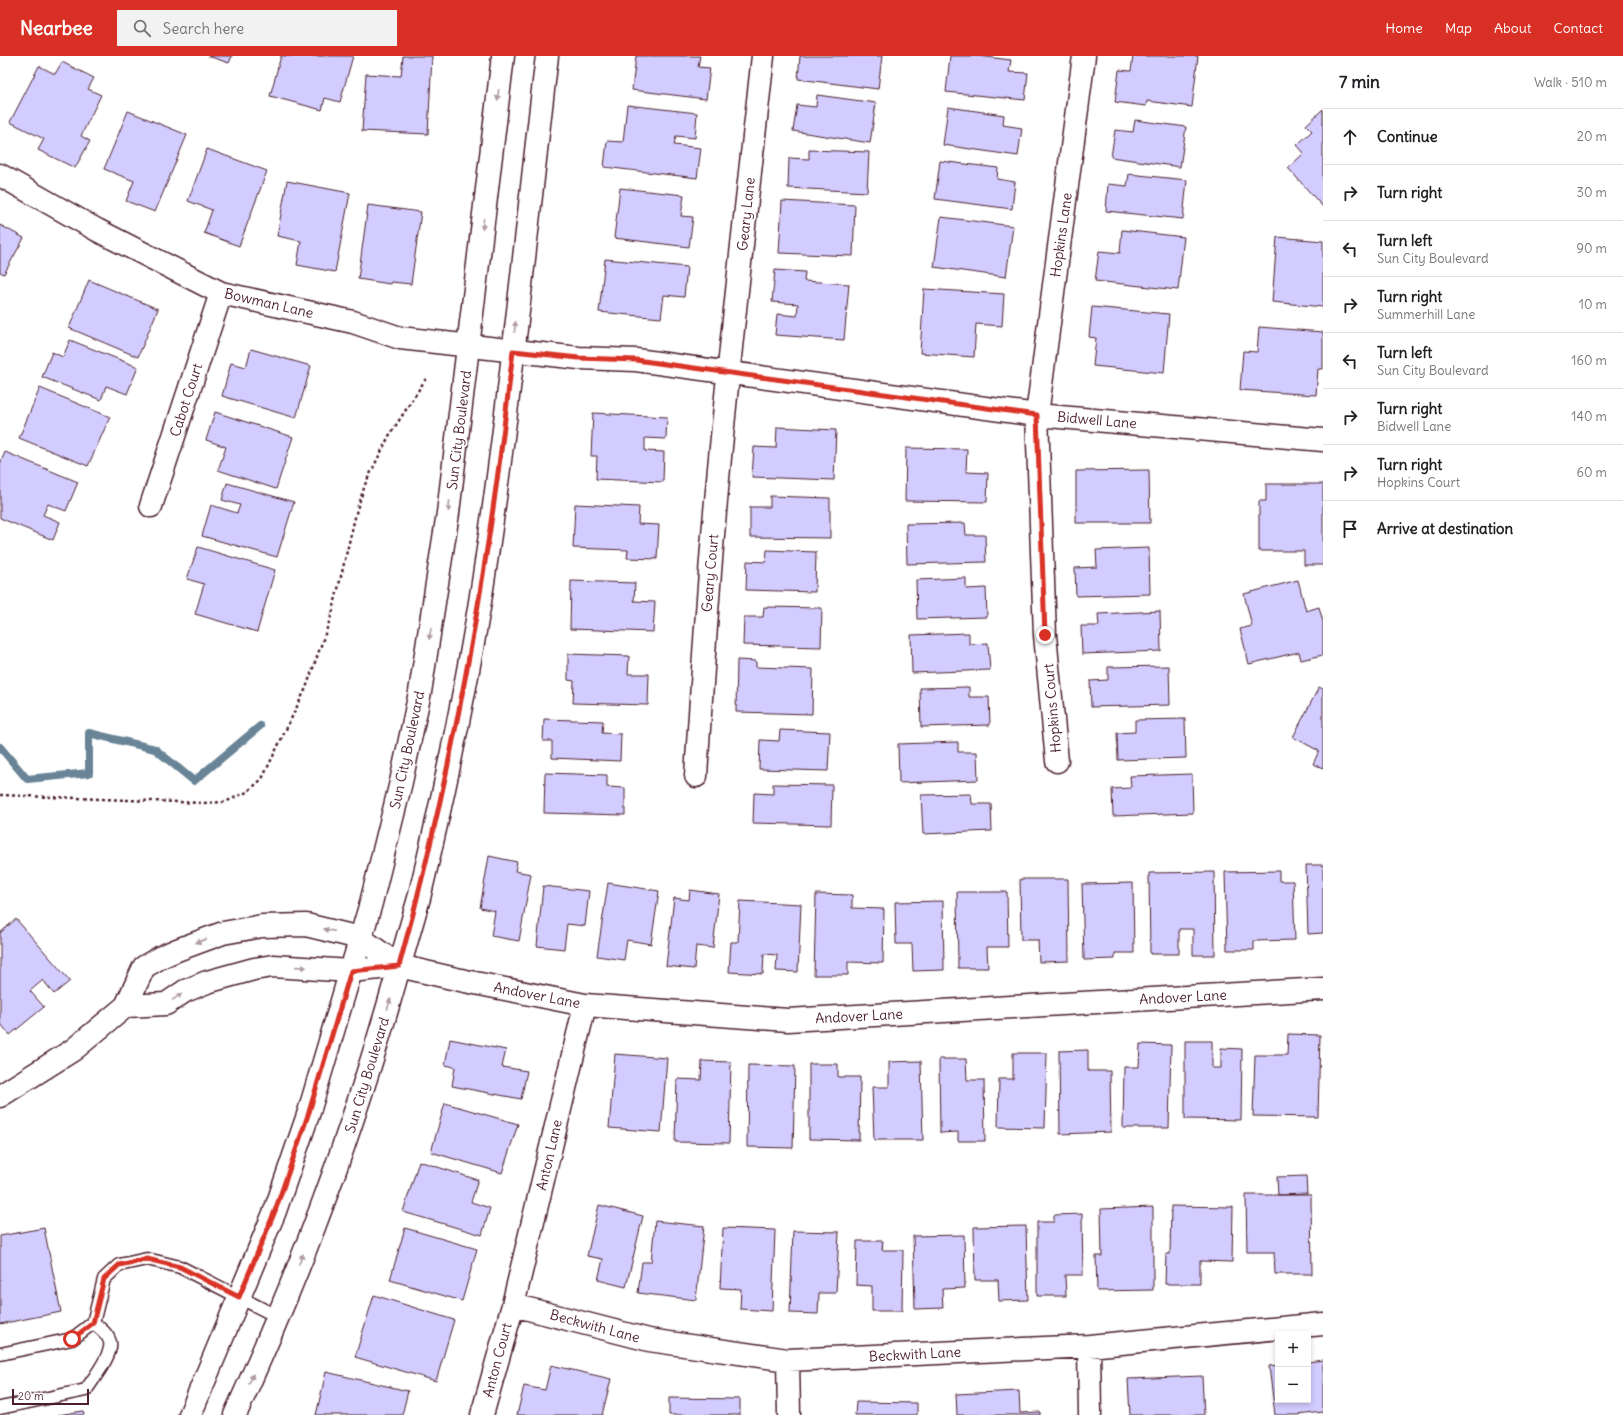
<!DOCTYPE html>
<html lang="en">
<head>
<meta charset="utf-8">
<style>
	:root { --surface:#fff; --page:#f2f2f2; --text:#202124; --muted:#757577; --line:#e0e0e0; --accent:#d93025 }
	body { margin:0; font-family:Delius,sans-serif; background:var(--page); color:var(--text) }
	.controls { position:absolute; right:12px; bottom:12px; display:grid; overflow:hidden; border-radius:0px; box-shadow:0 2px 6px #0003 }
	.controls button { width:36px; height:36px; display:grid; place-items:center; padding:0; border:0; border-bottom:1px solid var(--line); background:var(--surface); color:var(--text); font:20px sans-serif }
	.scale { position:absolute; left:12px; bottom:10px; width:77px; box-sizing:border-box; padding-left:4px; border:2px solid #4a1f2b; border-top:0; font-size:11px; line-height:14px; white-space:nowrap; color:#4a1f2b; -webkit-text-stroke:3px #fff; paint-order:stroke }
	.stop { position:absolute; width:12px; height:12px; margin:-9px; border:3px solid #d93025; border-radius:50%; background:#fff }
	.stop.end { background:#d93025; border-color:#fff; box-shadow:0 1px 4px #0008 }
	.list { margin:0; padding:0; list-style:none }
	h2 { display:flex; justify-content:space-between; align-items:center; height:52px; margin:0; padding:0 16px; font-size:17px }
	h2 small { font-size:13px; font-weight:400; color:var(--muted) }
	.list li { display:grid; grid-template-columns:26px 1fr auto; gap:12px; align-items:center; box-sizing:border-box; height:56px; padding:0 16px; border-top:1px solid var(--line) }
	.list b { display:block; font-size:15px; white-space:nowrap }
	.list p { margin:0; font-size:13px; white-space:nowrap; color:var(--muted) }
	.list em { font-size:13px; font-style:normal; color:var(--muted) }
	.icon { flex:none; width:22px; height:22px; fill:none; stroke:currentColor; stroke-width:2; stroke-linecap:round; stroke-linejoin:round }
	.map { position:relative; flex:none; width:1323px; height:1359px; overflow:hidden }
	header { display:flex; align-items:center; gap:24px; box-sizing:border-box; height:56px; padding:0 20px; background:var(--accent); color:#fff }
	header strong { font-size:19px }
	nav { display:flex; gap:22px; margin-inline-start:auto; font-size:14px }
	.search { width:280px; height:36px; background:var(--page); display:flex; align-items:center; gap:10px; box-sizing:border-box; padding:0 14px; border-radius:0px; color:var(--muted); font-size:15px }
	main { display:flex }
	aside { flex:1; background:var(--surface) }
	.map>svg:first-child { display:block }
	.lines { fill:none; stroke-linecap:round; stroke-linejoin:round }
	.stream { stroke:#698497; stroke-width:8 }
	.building { fill:#d2ccff; stroke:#4a1f2b }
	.service-casing { stroke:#4a1f2b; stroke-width:15 }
	.minor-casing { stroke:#4a1f2b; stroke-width:25 }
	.tertiary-casing { stroke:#4a1f2b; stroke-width:25 }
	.path { stroke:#4a1f2b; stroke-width:2.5; stroke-dasharray:3 3; stroke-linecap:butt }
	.service { stroke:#fff; stroke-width:12 }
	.minor { stroke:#fff; stroke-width:22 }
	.tertiary { stroke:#fff; stroke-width:22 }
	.oneway { fill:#ae9aa0 }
	.route { stroke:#d93025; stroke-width:5 }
	.labels { text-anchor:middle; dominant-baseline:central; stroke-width:4; stroke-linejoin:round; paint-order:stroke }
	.street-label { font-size:14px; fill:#4a1f2b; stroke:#fff }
</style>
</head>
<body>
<header>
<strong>Nearbee</strong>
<div class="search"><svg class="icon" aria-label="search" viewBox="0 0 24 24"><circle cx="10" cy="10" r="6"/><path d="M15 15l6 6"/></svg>Search here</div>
<nav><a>Home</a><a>Map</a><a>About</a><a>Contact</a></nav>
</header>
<main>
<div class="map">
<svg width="1323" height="1359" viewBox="0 0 1323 1359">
	<rect width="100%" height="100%" fill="#fff"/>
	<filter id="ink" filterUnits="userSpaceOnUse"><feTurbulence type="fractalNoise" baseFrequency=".025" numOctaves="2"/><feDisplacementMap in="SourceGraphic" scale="8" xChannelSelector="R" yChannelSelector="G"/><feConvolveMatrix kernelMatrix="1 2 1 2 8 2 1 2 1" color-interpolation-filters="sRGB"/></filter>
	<g filter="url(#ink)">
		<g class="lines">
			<path class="stream" d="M 0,691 L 27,723 L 89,717 L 89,677 L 155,693 L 194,725 L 260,670"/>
		</g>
		<path class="building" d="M 208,0 L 232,0 L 229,7 Z
			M 281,0 L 353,0 L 340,46 L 325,42 L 322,54 L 270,40 Z
			M 403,0 L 432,0 L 428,78 L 362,75 L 366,18 L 401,20 Z
			M 636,0 L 700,0 L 698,11 L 710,12 L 706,43 L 632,34 Z
			M 800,0 L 882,0 L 878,33 L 798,23 Z
			M 950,0 L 978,0 L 1011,4 L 1009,16 L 1028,17 L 1025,44 L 946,36 Z
			M 1133,0 L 1198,0 L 1192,51 L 1147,45 L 1146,50 L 1115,46 L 1119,14 L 1131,15 Z
			M 62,6 L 94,22 L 88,33 L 101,39 L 81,80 L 90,85 L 75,112 L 38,94 L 44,83 L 10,66 L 39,10 L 55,18 Z
			M 817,39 L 876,47 L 870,87 L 793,75 L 797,49 L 816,51 Z
			M 627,49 L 697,57 L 695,82 L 676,80 L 674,89 L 701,92 L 697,122 L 604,111 L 607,85 L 623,86 Z
			M 948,51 L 1004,59 L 1003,69 L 1022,72 L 1018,100 L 943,89 Z
			M 1323,53 L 1323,151 L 1288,112 L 1304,97 L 1297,89 L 1312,75 L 1306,69 Z
			M 128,55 L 187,79 L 155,156 L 126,145 L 134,125 L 104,113 Z
			M 1135,64 L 1186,71 L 1180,111 L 1111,101 L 1115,74 L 1133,76 Z
			M 207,93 L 267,115 L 239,190 L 204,177 L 212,154 L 188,145 Z
			M 809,94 L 869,96 L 867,136 L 788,132 L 789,102 L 809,103 Z
			M 940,105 L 998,112 L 997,123 L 1015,126 L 1012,153 L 935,143 Z
			M 1129,118 L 1187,124 L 1183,163 L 1106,155 L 1108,128 L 1127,130 Z
			M 287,125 L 350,137 L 335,216 L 297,209 L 301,185 L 277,180 Z
			M 620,132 L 684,139 L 681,160 L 693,161 L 689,191 L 614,182 Z
			M 782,145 L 855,149 L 853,200 L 779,197 Z
			M 368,149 L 421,156 L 411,228 L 391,226 L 390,228 L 358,223 Z
			M 941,161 L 1013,170 L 1006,221 L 934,211 Z
			M 0,169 L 24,182 L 4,218 L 0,216 Z
			M 1122,174 L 1184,181 L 1178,234 L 1095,225 L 1099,195 L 1120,197 Z
			M 1277,181 L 1323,185 L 1323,251 L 1272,246 Z
			M 605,203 L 687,211 L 684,241 L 664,239 L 661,262 L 599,256 Z
			M 775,214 L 805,216 L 804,225 L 849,228 L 844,284 L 775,279 L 777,258 L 797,260 L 798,248 L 772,246 Z
			M 89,224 L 158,253 L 138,301 L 69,272 Z
			M 924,233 L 1004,238 L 1002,270 L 976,268 L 974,301 L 920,297 Z
			M 1092,251 L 1169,258 L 1164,317 L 1093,310 L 1096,282 L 1089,281 Z
			M 1259,271 L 1323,276 L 1323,313 L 1318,313 L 1316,339 L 1240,334 L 1243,295 L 1257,296 Z
			M 70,284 L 138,311 L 127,338 L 106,330 L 101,344 L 42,321 L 52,296 L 63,301 Z
			M 251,293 L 311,310 L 296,362 L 222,340 L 231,307 L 246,311 Z
			M 40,332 L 110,361 L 88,410 L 19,382 Z
			M 215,356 L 293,381 L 276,433 L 218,414 L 226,391 L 206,384 Z
			M 593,357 L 667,361 L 666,383 L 645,382 L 645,395 L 664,396 L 663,426 L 596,423 L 597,400 L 591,400 Z
			M 777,371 L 836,374 L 834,424 L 752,421 L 754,391 L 776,392 Z
			M 906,392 L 967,393 L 966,416 L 988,417 L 987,446 L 905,445 Z
			M 5,396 L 78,426 L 66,455 L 48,448 L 43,459 L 60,466 L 53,484 L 0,462 L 0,408 Z
			M 1149,414 L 1150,467 L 1076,467 L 1076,415 Z
			M 227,427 L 294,446 L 277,501 L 202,480 L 211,449 L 237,457 L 240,449 L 222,444 Z
			M 1266,428 L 1323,428 L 1323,509 L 1304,509 L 1304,495 L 1259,495 L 1259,445 L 1266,445 Z
			M 770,440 L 830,442 L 830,482 L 750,481 L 750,451 L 770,451 Z
			M 575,448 L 639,451 L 638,468 L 659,469 L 657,503 L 627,502 L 628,494 L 573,492 Z
			M 965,467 L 966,479 L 985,479 L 986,506 L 907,508 L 906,468 Z
			M 198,491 L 275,514 L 257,576 L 195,558 L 204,528 L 187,523 Z
			M 1149,492 L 1150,538 L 1076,540 L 1075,512 L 1097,511 L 1096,494 Z
			M 767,494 L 816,496 L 815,536 L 746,534 L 747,505 L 766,506 Z
			M 966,522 L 966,533 L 986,532 L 987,561 L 917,563 L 916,524 Z
			M 1298,524 L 1306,555 L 1319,551 L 1323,566 L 1323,599 L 1301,604 L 1299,596 L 1249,608 L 1240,573 L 1252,570 L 1244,538 Z
			M 571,525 L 635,527 L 634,545 L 655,546 L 653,576 L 570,573 Z
			M 764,551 L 822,552 L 821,591 L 743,589 L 744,561 L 763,561 Z
			M 1160,555 L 1161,595 L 1082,598 L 1081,570 L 1099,570 L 1098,558 Z
			M 969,577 L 969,588 L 988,587 L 990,614 L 912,617 L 911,579 Z
			M 568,598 L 629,600 L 628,618 L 649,618 L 648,649 L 573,647 L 574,625 L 568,624 Z
			M 737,604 L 756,605 L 756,611 L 813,613 L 812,658 L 736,656 Z
			M 1169,610 L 1170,649 L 1091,651 L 1090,625 L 1108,624 L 1108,611 Z
			M 969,631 L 969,641 L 989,641 L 990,669 L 921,671 L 920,632 Z
			M 1319,631 L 1323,633 L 1323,712 L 1313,708 L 1319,695 L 1293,681 Z
			M 544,663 L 603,665 L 602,677 L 621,678 L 620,705 L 552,702 L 552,685 L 543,685 Z
			M 1185,663 L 1186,702 L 1118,704 L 1117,677 L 1135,676 L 1135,664 Z
			M 780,674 L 830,676 L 828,715 L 759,713 L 760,684 L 779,685 Z
			M 958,686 L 958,696 L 977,696 L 978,724 L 899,727 L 898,688 Z
			M 545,717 L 607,719 L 607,731 L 625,732 L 625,759 L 544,757 Z
			M 1192,718 L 1193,757 L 1113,760 L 1112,733 L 1131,732 L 1130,720 Z
			M 773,728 L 832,729 L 831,769 L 753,767 L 754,737 L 773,738 Z
			M 971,738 L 972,748 L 991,748 L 992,775 L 923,778 L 921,739 Z
			M 489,800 L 517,806 L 515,815 L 531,818 L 519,885 L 491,880 L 495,855 L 480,852 Z
			M 1306,809 L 1323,809 L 1323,877 L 1308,878 Z
			M 1279,815 L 1279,825 L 1293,825 L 1295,884 L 1254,885 L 1254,894 L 1227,894 L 1225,816 Z
			M 1214,816 L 1215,899 L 1193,899 L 1193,873 L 1179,873 L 1179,898 L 1150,898 L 1149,817 Z
			M 1020,823 L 1068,823 L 1069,905 L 1039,906 L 1038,884 L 1021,884 Z
			M 608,827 L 659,835 L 651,888 L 627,884 L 624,904 L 597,900 Z
			M 1133,827 L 1134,897 L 1115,897 L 1115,903 L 1084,904 L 1082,828 Z
			M 543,830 L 589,835 L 585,870 L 567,868 L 564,893 L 537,890 Z
			M 690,834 L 719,838 L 713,892 L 696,890 L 694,913 L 666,910 L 674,842 L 689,844 Z
			M 957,836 L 1007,836 L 1008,891 L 987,891 L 988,912 L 958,912 Z
			M 816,838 L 852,839 L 852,852 L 884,853 L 883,907 L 848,906 L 848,919 L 814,919 Z
			M 740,845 L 801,848 L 798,916 L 776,915 L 777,899 L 764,898 L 763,918 L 729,916 L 731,886 L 738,886 Z
			M 943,845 L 944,914 L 913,915 L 912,888 L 896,888 L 895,846 Z
			M 16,863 L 70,925 L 54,938 L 43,924 L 30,935 L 44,951 L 10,979 L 0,967 L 0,877 Z
			M 1288,978 L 1320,979 L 1318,1061 L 1253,1060 L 1255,999 L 1287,999 Z
			M 450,983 L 506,994 L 502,1011 L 527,1015 L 521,1043 L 452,1030 L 455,1011 L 445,1009 Z
			M 1185,985 L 1212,985 L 1212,1012 L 1221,1012 L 1221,992 L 1242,993 L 1241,1064 L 1185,1063 Z
			M 1140,988 L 1171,989 L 1169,1072 L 1123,1072 L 1124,1011 L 1139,1011 Z
			M 1088,994 L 1088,1015 L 1110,1015 L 1111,1076 L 1060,1078 L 1059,995 Z
			M 1013,997 L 1047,997 L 1045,1072 L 998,1071 L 999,1023 L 1013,1023 Z
			M 615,998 L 667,1002 L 661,1076 L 609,1072 Z
			M 939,1003 L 966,1003 L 967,1024 L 984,1024 L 985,1085 L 958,1085 L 958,1076 L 940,1077 Z
			M 702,1005 L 731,1006 L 729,1087 L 675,1086 L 677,1023 L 701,1024 Z
			M 921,1005 L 923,1084 L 874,1084 L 872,1031 L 889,1031 L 889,1006 Z
			M 809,1008 L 838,1008 L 838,1021 L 860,1021 L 859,1084 L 809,1083 Z
			M 748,1009 L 795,1010 L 793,1092 L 747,1091 Z
			M 445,1047 L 518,1068 L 502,1117 L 431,1096 Z
			M 419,1105 L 478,1124 L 471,1146 L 490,1152 L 482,1179 L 403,1156 Z
			M 1306,1120 L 1307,1138 L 1278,1139 L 1277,1121 Z
			M 1246,1139 L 1311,1139 L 1312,1218 L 1275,1218 L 1274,1196 L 1247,1196 Z
			M 599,1149 L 643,1160 L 626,1231 L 598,1224 L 603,1203 L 587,1200 Z
			M 1171,1150 L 1233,1151 L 1232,1206 L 1200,1205 L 1200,1228 L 1165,1228 L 1166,1198 L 1170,1198 Z
			M 1153,1151 L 1153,1234 L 1097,1235 L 1096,1200 L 1102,1200 L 1101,1153 Z
			M 1082,1158 L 1083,1219 L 1065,1219 L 1066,1240 L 1037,1240 L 1037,1166 L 1054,1166 L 1054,1159 Z
			M 655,1165 L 704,1170 L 696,1244 L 638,1237 L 642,1206 L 651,1206 Z
			M 1026,1170 L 1028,1244 L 999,1245 L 998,1224 L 975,1224 L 974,1171 Z
			M 44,1172 L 61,1256 L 0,1268 L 0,1180 Z
			M 405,1172 L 477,1193 L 462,1245 L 390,1224 Z
			M 723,1172 L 775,1174 L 772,1255 L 740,1253 L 741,1233 L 720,1232 Z
			M 793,1175 L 839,1176 L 836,1237 L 819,1237 L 818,1258 L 790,1257 Z
			M 964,1179 L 965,1232 L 942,1233 L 943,1252 L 915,1253 L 913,1180 Z
			M 857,1185 L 883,1185 L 882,1194 L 903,1194 L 902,1255 L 872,1255 L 872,1230 L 856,1229 Z
			M 374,1239 L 454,1264 L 436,1325 L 355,1301 Z
			M 1323,1304 L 1323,1356 L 1298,1359 L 1275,1359 L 1269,1310 L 1278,1309 L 1278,1344 L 1308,1344 L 1308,1306 Z
			M 551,1309 L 611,1323 L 602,1359 L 517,1359 L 524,1330 L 545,1334 Z
			M 326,1316 L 408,1335 L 402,1359 L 316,1359 Z
			M 1202,1320 L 1204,1359 L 1130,1359 L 1128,1323 Z
			M 1019,1335 L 1020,1357 L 1040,1356 L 1040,1359 L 957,1359 L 956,1338 Z
			M 669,1342 L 740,1343 L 740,1359 L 669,1359 Z
			M 856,1346 L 917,1347 L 917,1359 L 855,1359 Z
			M 83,1355 L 84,1359 L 58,1359 Z"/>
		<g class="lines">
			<g class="service-casing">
				<path id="service" d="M 93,1267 L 104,1223 L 119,1209 L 147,1203 L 180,1211 L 278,1261
					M 0,1298 L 72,1283 L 93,1267 C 99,1271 108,1278 110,1286 C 113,1298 93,1323 86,1334 L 0,1352"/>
			</g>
			<g class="minor-casing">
				<path id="minor" d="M 0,119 L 97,174 L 221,237 L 353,266 L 400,282 L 579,302 L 636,304 L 1037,359 L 1323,384
					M 151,450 L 221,237
					M 1057,705 L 1045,579 L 1037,359 L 1084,0
					M 696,720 C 702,625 708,529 717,434 C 730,289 747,144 763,0
					M 126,950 L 166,948 L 185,935 L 207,926 L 254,913 L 273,910 L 351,915 L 399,910 L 465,925 L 585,949 L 788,964 L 1323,933
					M 0,1040 L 73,994 L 126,950 L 144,911 L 161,901 L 177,894 L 223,877 L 262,870 L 306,869 L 360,882 L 399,910
					M 513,1249 L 649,1284 L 788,1304 L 1089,1290 L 1323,1268
					M 1089,1290 L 1090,1359
					M 788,1304 L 789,1359
					M 482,1359 L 513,1249 L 585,949"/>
			</g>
			<g class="tertiary-casing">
				<path id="tertiary" d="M 190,1359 L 275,1155 L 309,1056 L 371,847 L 401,726 L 420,636 L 448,457 L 503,0
					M 235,1359 C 263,1297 290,1234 314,1171 C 342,1098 366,1025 388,950 C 398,914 409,878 419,842 C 442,746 463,649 479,552 C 508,369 525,184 547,0"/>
			</g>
			<path class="path" d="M 0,739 L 203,747 L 225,746 L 247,736 L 262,723 L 306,632 L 332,558 L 357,453 L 366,426 L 389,380 L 427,321"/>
			<use href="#service" class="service"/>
			<use href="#minor" class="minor"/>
			<use href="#tertiary" class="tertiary"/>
		</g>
		<defs><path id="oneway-solid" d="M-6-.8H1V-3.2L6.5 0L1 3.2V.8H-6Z"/></defs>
		<g class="oneway">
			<use href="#oneway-solid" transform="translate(498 39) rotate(97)"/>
			<use href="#oneway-solid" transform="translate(483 168) rotate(97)"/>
			<use href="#oneway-solid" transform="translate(515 271) rotate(-83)"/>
			<use href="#oneway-solid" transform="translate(449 450) rotate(97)"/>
			<use href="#oneway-solid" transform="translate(430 578) rotate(100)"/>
			<use href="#oneway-solid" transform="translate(329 874) rotate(-167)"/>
			<use href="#oneway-solid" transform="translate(201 885) rotate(161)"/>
			<use href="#oneway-solid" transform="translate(301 911) rotate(4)"/>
			<use href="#oneway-solid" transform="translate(177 941) rotate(-34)"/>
			<use href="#oneway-solid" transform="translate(389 948) rotate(-73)"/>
			<use href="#oneway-solid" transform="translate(301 1203) rotate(-68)"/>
			<use href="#oneway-solid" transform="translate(251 1323) rotate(-66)"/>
		</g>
	</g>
	<g class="lines" filter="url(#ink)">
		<path class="route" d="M 72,1283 L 93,1267 L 104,1223 L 119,1209 L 147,1203 L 180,1211 L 239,1241 L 275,1155 L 309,1056 L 351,915 L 399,910 C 455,709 490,503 513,295 L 579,302 L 636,304 L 1037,359 L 1045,579"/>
	</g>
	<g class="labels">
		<g class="street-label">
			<text transform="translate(746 158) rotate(-84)">Geary Lane</text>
			<text transform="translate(1061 179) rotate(-82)">Hopkins Lane</text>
			<text transform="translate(269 247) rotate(13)">Bowman Lane</text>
			<text transform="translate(186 344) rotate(-72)">Cabot Court</text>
			<text transform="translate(1097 364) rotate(5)">Bidwell Lane</text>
			<text transform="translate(459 374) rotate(-83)">Sun City Boulevard</text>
			<text transform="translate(710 517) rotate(-85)">Geary Court</text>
			<text transform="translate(1052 652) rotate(-95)">Hopkins Court</text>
			<text transform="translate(407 694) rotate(-78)">Sun City Boulevard</text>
			<text transform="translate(537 939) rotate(11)">Andover Lane</text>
			<text transform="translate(1183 941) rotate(-3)">Andover Lane</text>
			<text transform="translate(859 960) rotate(-3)">Andover Lane</text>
			<text transform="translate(367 1019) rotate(-73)">Sun City Boulevard</text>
			<text transform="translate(549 1099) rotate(-77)">Anton Lane</text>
			<text transform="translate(595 1270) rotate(15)">Beckwith Lane</text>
			<text transform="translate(915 1298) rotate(-3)">Beckwith Lane</text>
			<text transform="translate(497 1304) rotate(-75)">Anton Court</text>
		</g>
	</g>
</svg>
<div class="controls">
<button>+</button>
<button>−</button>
</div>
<div class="scale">20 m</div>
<div class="stop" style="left:72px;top:1283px"></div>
<div class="stop end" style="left:1045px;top:579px"></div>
</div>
<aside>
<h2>7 min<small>Walk · 510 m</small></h2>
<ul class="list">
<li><svg class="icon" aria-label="ahead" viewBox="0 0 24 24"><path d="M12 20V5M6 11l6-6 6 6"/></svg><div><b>Continue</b></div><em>20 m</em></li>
<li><svg class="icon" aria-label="right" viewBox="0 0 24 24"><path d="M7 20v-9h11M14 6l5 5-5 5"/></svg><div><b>Turn right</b></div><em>30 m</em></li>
<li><svg class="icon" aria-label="left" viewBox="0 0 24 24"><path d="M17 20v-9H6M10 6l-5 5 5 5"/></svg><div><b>Turn left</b><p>Sun City Boulevard</p></div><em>90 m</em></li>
<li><svg class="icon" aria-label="right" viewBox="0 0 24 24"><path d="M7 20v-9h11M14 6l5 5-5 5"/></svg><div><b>Turn right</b><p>Summerhill Lane</p></div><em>10 m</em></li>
<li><svg class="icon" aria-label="left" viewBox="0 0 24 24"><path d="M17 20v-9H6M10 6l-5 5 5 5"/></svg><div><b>Turn left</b><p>Sun City Boulevard</p></div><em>160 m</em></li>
<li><svg class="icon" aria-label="right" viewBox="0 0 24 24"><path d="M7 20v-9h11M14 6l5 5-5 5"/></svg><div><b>Turn right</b><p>Bidwell Lane</p></div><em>140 m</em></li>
<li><svg class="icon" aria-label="right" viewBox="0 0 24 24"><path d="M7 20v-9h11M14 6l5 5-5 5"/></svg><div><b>Turn right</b><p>Hopkins Court</p></div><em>60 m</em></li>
<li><svg class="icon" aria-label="arrive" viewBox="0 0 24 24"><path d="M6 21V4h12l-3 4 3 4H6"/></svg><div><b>Arrive at destination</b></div></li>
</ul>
</aside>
</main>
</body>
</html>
